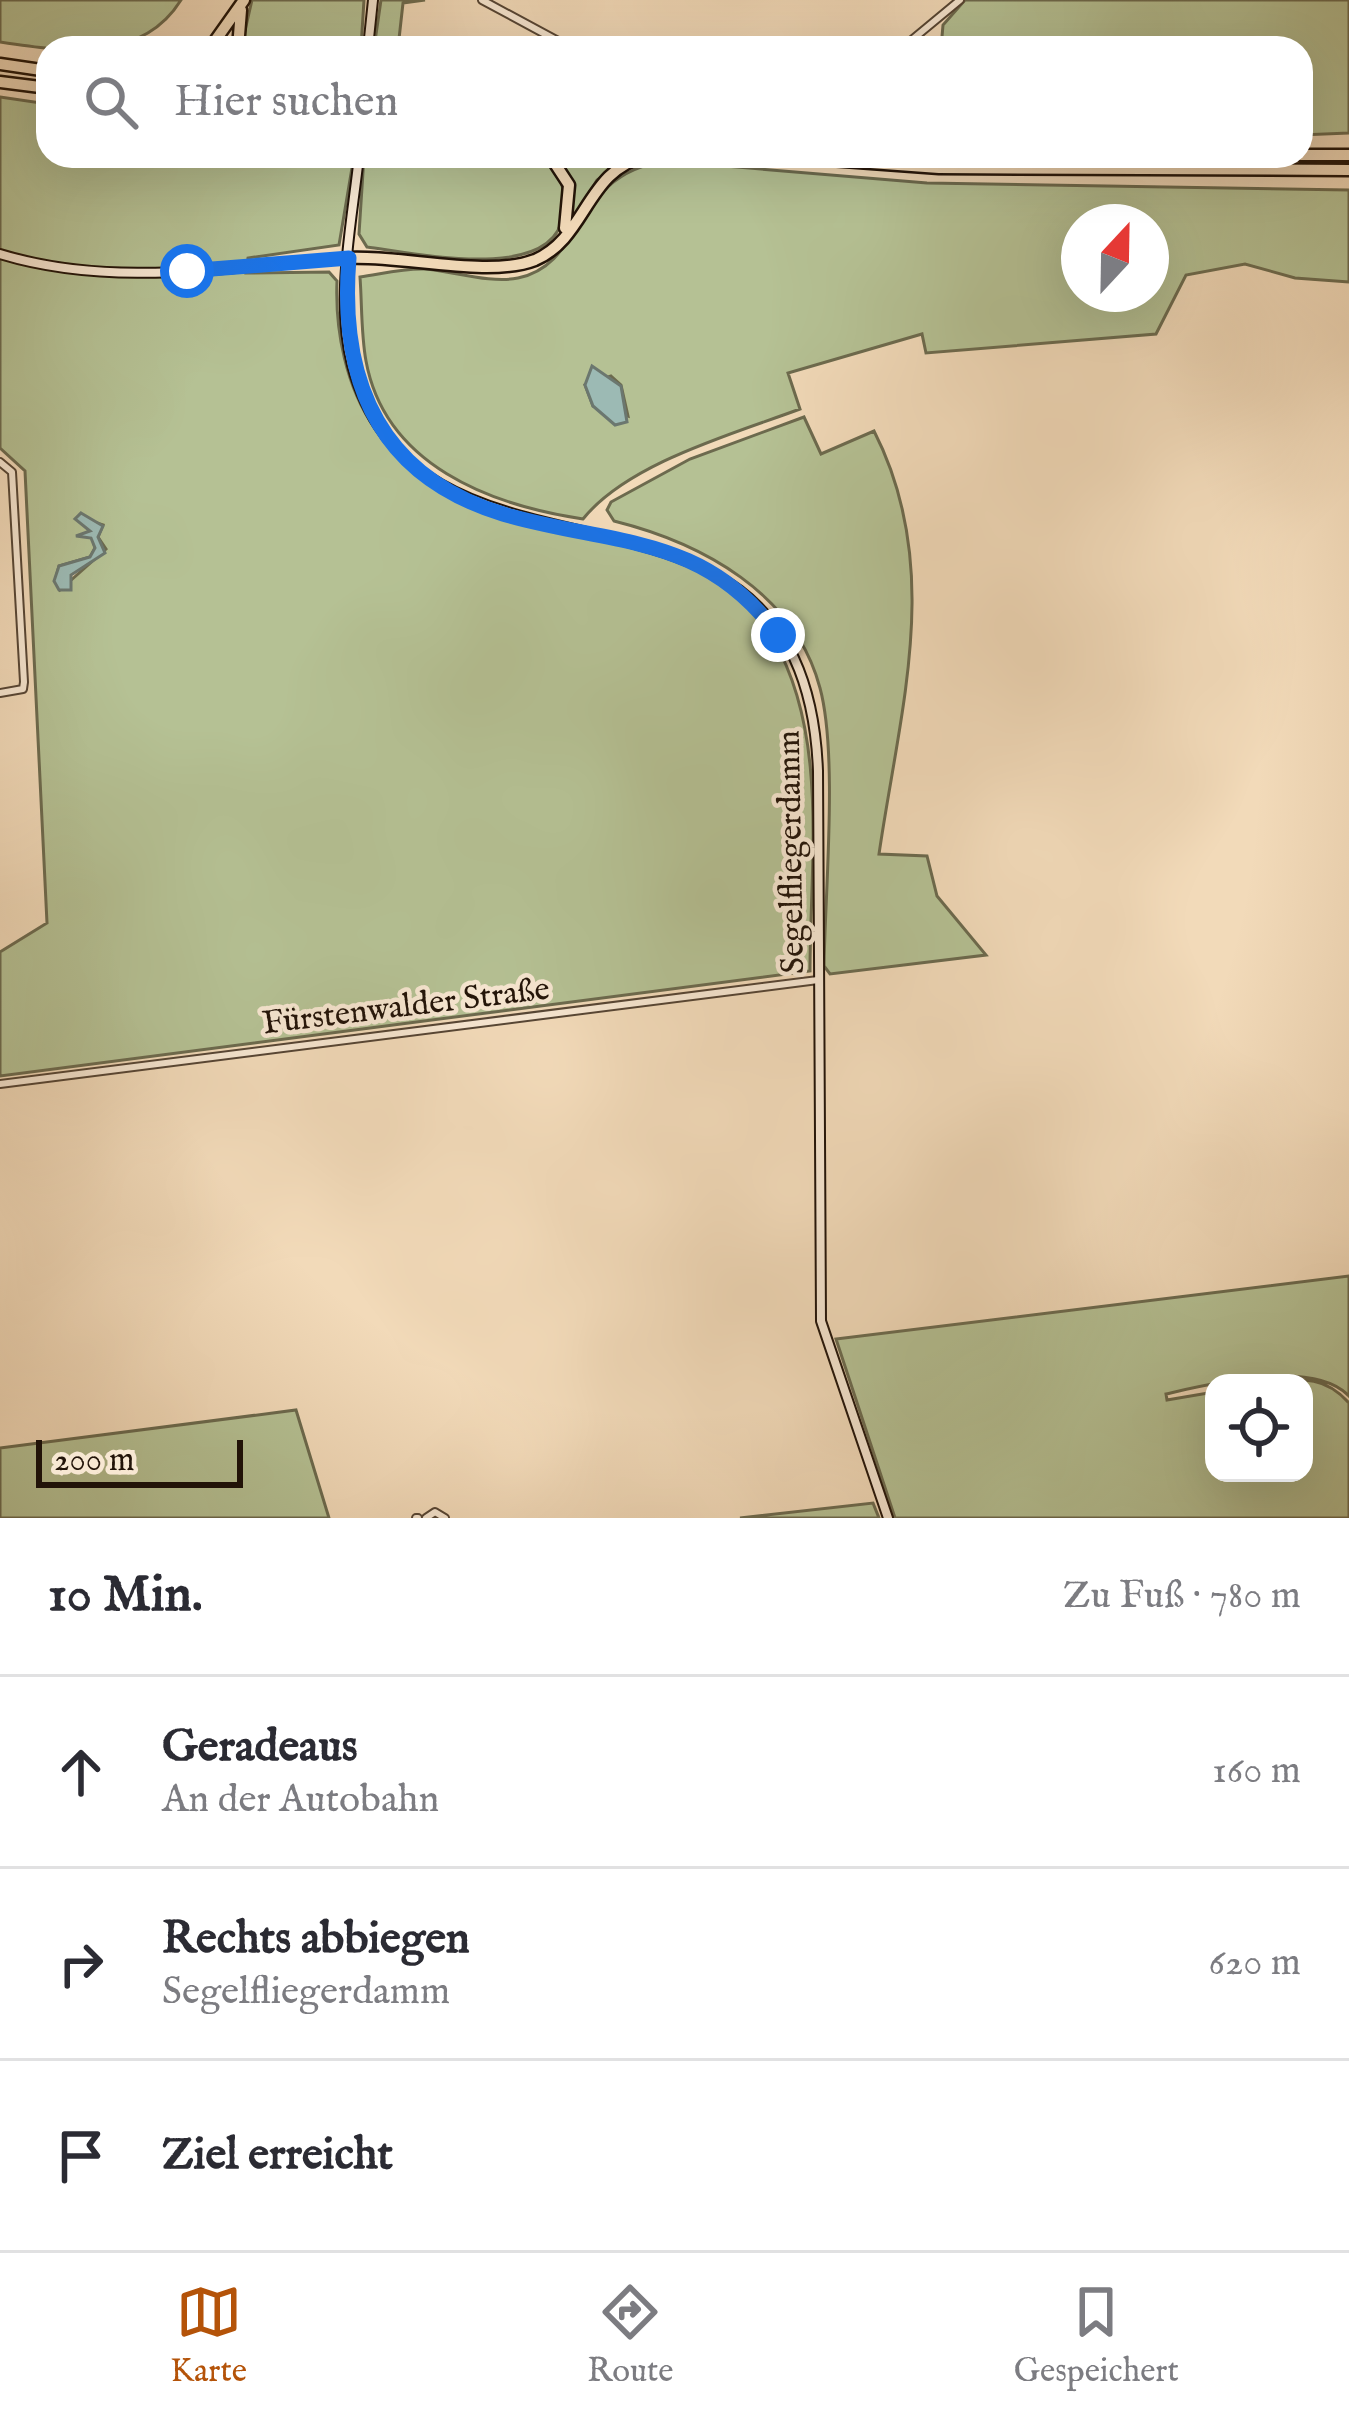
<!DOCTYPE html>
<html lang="de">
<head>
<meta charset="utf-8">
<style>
	:root { --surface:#fff; --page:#f2f2f3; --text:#2b2b33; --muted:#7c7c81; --line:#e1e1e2; --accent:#b45309 }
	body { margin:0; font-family:"IM FELL English",serif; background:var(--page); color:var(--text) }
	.controls { position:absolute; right:36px; bottom:36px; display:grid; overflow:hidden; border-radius:24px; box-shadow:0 12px 48px #0002 }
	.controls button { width:108px; height:108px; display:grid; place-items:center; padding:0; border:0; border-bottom:3px solid var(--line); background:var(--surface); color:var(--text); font:60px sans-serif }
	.compass { position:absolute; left:1061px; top:204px; width:108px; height:108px; border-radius:50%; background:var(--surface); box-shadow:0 12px 48px #0002; rotate:22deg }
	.scale { position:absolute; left:36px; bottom:30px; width:207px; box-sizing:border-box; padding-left:12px; border:6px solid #221308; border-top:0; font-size:33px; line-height:42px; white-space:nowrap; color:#221308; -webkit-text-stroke:9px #f7e7d2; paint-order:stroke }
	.stop { position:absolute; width:36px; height:36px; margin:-27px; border:9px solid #1a73e8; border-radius:50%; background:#fff }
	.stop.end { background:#1a73e8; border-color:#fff; box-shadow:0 3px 12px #0008 }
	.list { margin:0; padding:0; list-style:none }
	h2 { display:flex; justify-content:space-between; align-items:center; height:156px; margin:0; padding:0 48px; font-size:51px }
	h2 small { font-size:39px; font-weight:400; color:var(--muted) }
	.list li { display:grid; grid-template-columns:78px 1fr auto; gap:36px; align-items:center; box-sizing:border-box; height:192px; padding:0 48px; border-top:3px solid var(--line) }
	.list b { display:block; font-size:45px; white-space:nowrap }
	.list p { margin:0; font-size:39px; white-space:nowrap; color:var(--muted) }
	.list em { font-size:39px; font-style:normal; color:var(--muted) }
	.icon { flex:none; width:66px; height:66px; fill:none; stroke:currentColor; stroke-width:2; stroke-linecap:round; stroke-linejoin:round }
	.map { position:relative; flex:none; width:1349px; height:1518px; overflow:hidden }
	.search { position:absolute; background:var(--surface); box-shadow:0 12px 48px #0002; left:36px; right:36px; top:36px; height:132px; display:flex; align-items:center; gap:30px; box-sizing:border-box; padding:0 42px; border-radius:36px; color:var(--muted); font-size:45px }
	.sheet { height:732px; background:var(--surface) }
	nav { display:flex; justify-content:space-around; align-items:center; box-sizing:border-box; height:168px; border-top:3px solid var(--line); background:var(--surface); font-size:33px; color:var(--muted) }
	nav a { display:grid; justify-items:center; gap:6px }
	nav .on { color:var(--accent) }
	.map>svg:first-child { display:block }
	.green { fill:#b5c194; stroke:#6c6a4e; stroke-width:3; fill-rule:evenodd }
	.water { fill:#9cbab4; stroke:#6b776f; stroke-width:3 }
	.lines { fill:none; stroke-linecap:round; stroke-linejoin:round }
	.street-casing { stroke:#564534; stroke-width:10 }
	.secondary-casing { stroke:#221308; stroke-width:12 }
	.highway-casing { stroke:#221308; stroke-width:15 }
	.street { stroke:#f7e7d2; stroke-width:6 }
	.secondary { stroke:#f7e7d2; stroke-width:8 }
	.highway { stroke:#f2dab9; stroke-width:10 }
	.route { stroke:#1a73e8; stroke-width:15 }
	.labels { text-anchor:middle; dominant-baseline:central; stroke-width:9; stroke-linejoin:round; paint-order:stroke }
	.street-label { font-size:33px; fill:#221308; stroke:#f7e7d2 }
</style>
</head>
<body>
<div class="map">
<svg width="1349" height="1518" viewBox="0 0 1349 1518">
	<rect width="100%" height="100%" fill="#f2dab9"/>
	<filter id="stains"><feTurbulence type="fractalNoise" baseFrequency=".00167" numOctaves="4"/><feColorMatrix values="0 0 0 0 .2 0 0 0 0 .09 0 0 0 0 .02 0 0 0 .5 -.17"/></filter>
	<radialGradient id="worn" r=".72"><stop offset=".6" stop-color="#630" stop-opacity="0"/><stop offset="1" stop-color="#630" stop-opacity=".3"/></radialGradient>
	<path class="green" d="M 0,0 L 181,0 C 142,63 65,52 0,42 Z
		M 252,0 L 364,0 L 361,48 L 241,48 Z
		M 381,0 L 425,0 L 403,3 L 398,48 L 374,48 Z
		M 965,0 L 1349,0 L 1349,133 L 1301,135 L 1301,48 L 941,48 L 943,25 Z
		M 0,97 L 48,104 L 48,156 L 354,156 L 339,245 L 248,258 L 246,273 L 329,272 L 337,281 C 335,331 346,387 375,429 C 476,579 684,490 773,639 C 829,735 810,864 810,971 L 0,1076 L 0,952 L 47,923 L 25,471 L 0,448 ZM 88,520 L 103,525 L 98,537 L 106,549 L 60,590 L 55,581 L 59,566 L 90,557 L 95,548 Z
		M 364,156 L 543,156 C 561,173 567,190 563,215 C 554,284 413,253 367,247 L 359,234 Z
		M 555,156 L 632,156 L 597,180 L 571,222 L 572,184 Z
		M 665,161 L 927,183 L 1349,190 L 1349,282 L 1295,278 L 1245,264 L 1186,275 L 1156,334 L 926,353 L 922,334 L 788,373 L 800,409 C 733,434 628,463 583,519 C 490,505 385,465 366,361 C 361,334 362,304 360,277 C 381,274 404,268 425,269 C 452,271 491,284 518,278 C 586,264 571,175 665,161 ZM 1079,222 L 1151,222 L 1151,294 L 1079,294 ZM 611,376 L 621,385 L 628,416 L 593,406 L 585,385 Z
		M 804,417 L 821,454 L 874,431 C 944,568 900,709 879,854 L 927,856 L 937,896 L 986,955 L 830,974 L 824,966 C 825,892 838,755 820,688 C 795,593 702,543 614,521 L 607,510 L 611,502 L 690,459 Z
		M 1349,1276 L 1349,1396 C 1313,1358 1210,1384 1166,1394 L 1167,1400 L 1214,1392 L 1214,1473 L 1304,1473 L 1304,1383 L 1272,1383 C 1304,1378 1326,1377 1349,1403 L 1349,1518 L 895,1518 L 836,1339 Z
		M 296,1410 L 329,1518 L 0,1518 L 0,1448 Z
		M 873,1503 L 879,1518 L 740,1518 Z"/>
	<path class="water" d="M 592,366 L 621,386 L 627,422 L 615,425 L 593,406 L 585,385 Z
		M 81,513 L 103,526 L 98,537 L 105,553 L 71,575 L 71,590 L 59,590 L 54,581 L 59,566 L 90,557 L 95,548 L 91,538 L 76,536 L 90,531 L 75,519 Z"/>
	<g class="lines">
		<g class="street-casing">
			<path id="street" d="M 482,0 L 571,48
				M 902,48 L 960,0
				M 0,462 L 12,472 L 24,682 L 23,689 L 0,693
				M 0,1084 L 818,980
				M 416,1518 L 418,1518
				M 426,1518 L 435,1512 L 445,1518"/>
		</g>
		<g class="secondary-casing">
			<path id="secondary" d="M 368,48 L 373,0
				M 359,156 C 352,223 335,299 352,365 C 421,627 805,425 818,771 L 821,1321 L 888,1518
				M 0,254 C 114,289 232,266 349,258"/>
		</g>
		<g class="highway-casing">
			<path id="highway" d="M 210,48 L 244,0
				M 238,48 L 241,10
				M 0,64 L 48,71
				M 0,82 L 48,88
				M 1301,155 L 1349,155
				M 550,156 L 569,185 L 565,228
				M 775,156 L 939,168 L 1349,170
				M 349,258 C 401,255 489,278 535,260 C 587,238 586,169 647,156"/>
		</g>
		<use href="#street" class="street"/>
		<use href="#secondary" class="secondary"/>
		<use href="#highway" class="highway"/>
	</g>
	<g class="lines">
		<path class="route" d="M 187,271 L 349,258 C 339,380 378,476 503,514 C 611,546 703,532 778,635"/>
	</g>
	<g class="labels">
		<g class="street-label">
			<text transform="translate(792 852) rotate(-91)">Segelfliegerdamm</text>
			<text transform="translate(406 1007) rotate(-7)">Fürstenwalder Straße</text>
		</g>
	</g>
	<rect width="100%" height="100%" filter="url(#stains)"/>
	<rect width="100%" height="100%" fill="url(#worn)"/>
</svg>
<div class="controls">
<button><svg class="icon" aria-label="locate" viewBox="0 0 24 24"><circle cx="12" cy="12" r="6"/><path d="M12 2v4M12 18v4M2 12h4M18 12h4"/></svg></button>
</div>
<svg class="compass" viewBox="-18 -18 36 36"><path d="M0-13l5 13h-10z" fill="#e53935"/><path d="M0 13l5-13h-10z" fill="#7c7c81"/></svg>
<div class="scale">200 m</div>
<div class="stop" style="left:187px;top:271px"></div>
<div class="stop end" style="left:778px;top:635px"></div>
<div class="search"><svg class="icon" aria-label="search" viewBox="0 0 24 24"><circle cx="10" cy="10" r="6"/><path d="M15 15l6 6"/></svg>Hier suchen</div>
</div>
<section class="sheet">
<h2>10 Min.<small>Zu Fuß · 780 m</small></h2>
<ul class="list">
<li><svg class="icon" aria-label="ahead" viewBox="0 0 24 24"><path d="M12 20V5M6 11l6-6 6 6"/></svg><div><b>Geradeaus</b><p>An der Autobahn</p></div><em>160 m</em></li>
<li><svg class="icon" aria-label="right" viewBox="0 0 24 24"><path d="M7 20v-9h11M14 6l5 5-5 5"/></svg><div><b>Rechts abbiegen</b><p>Segelfliegerdamm</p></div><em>620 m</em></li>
<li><svg class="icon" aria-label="arrive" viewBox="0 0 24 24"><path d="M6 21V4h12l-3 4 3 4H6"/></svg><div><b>Ziel erreicht</b></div></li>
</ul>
</section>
<nav>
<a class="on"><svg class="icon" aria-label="map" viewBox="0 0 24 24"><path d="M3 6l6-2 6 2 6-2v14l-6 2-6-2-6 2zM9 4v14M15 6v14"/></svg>Karte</a>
<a><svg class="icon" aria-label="directions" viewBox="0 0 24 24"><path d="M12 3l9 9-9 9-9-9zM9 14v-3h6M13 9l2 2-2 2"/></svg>Route</a>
<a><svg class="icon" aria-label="saved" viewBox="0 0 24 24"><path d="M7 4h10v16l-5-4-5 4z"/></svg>Gespeichert</a>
</nav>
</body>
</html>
